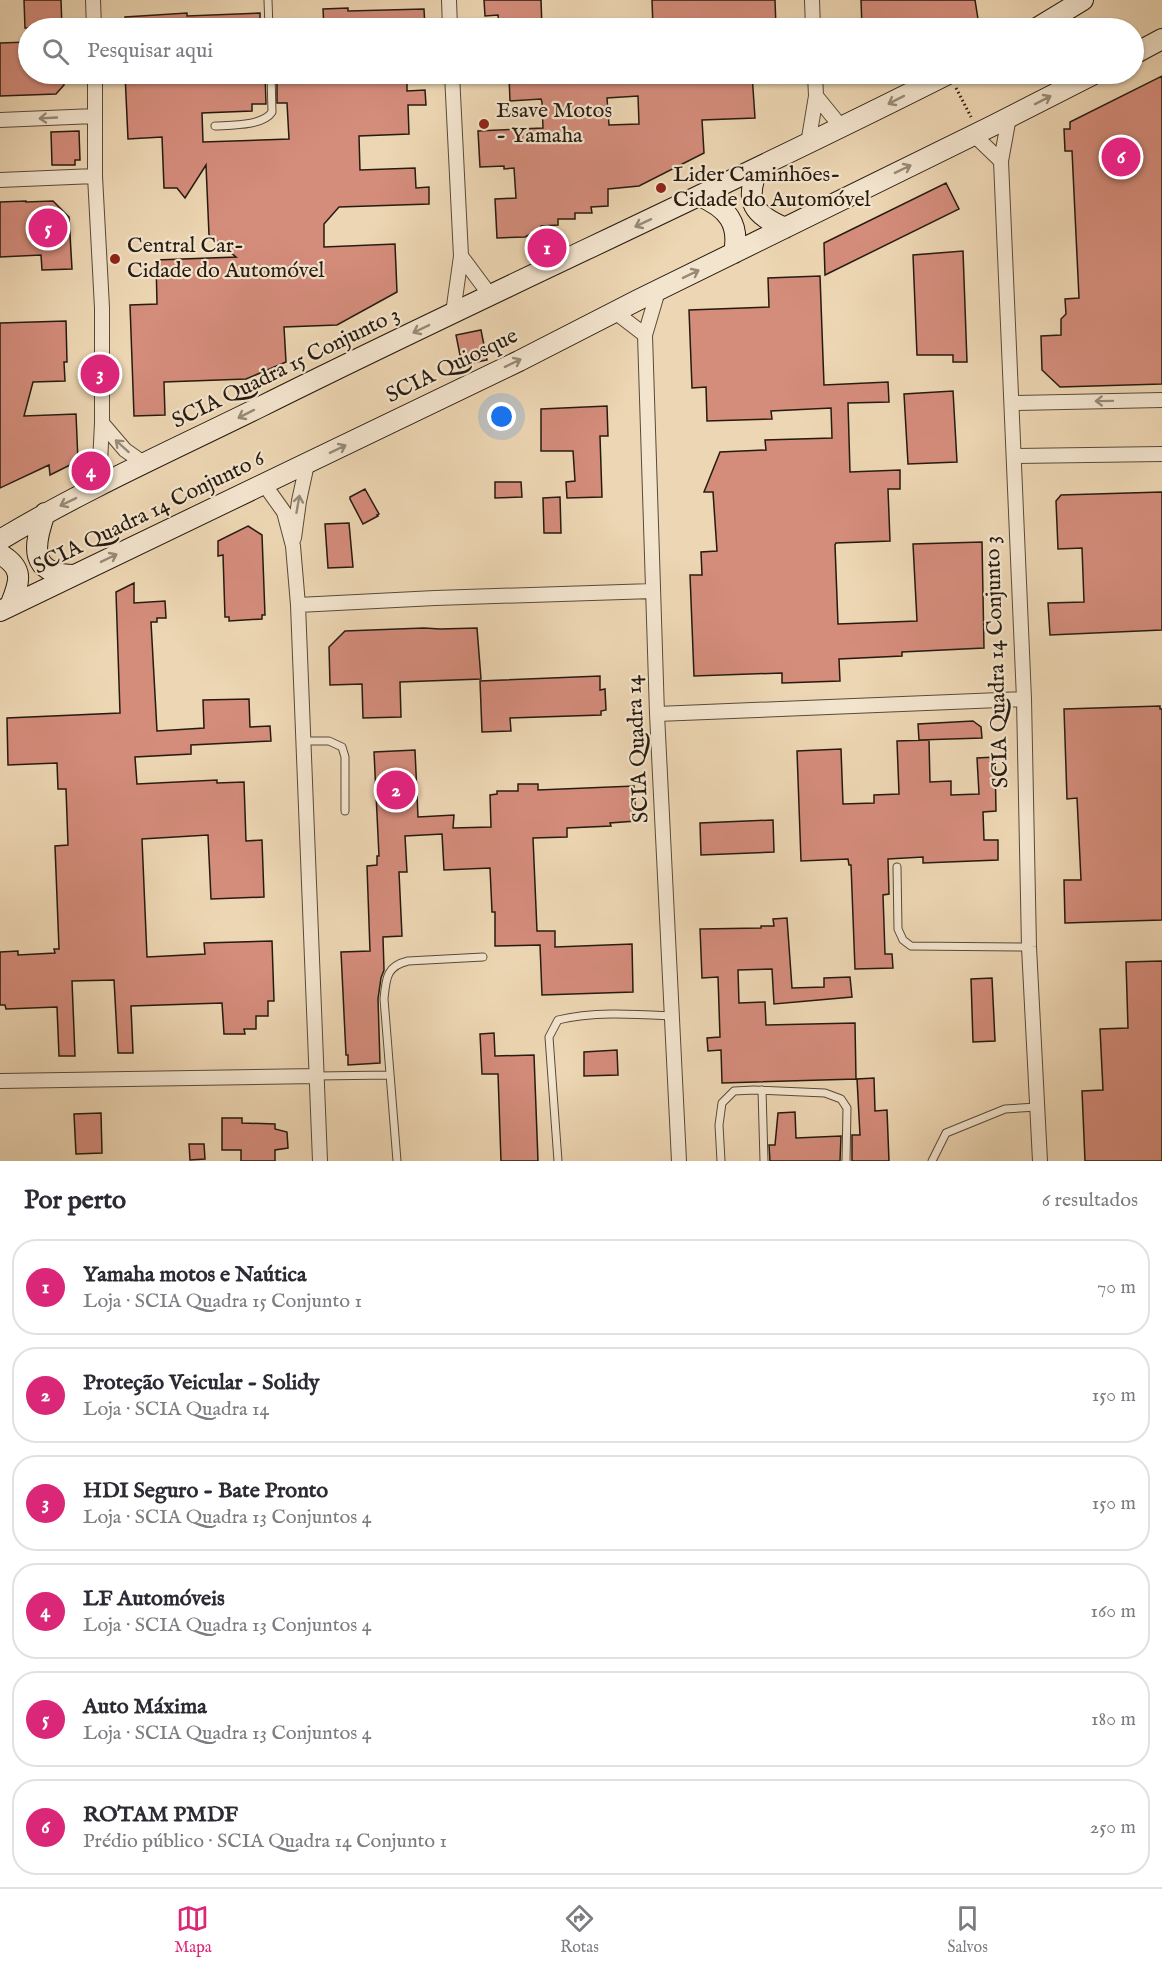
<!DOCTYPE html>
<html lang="pt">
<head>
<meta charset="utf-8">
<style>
	:root { --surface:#fff; --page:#f7f7f7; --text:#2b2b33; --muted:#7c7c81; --line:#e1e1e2; --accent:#db2777 }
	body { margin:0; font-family:"IM FELL English",serif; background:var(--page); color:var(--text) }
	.you { position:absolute; left:502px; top:417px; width:21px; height:21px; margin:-15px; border:4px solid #fff; border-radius:50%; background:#1a73e8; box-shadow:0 0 0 9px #1a73e833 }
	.badge { display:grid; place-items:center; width:39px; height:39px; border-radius:50%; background:var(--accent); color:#fff; font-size:20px; font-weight:700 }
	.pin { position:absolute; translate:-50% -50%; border:3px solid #fff; box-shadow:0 2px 6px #0006 }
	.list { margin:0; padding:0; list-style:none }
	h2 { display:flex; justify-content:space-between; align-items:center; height:78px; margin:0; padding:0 24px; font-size:26px }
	h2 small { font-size:20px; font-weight:400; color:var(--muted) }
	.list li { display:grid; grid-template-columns:39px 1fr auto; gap:18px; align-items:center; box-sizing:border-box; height:96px; margin:0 12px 12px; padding:0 12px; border:2px solid var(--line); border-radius:24px }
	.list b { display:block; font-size:22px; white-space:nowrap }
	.list p { margin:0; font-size:20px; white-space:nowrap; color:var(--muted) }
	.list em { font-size:20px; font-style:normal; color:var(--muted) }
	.icon { flex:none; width:33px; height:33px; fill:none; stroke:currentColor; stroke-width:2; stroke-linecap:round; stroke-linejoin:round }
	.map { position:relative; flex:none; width:1162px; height:1161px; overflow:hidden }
	.search { position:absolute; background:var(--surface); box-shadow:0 2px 4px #0004; left:18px; right:18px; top:18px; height:66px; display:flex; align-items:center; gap:15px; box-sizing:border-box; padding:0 21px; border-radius:33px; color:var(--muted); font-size:22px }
	.sheet { height:726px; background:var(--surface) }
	nav { display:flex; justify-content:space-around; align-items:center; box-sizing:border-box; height:84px; border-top:2px solid var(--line); background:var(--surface); font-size:16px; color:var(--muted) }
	nav a { display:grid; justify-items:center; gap:3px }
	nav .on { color:var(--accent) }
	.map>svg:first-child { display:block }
	.building { fill:#d48c7b; stroke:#261b0f; stroke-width:1.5; fill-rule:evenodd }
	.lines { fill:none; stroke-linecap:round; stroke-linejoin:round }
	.lane-casing { stroke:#584a38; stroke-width:9 }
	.street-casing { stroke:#584a38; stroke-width:16 }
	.secondary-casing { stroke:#261b0f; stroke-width:22 }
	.path { stroke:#261b0f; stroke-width:3; stroke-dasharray:1.5 3; stroke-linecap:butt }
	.lane { stroke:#f3e4ce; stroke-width:7 }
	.street { stroke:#f3e4ce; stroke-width:14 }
	.secondary { stroke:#f3e4ce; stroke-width:20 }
	.oneway { stroke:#978a78 }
	.poi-dot { fill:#8f2418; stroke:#f3e4ce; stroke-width:2 }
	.labels { text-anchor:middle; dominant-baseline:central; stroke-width:4.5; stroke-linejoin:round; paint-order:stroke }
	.poi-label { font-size:22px; fill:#261b0f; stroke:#f3e4ce; text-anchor:start }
	.street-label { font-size:22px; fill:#261b0f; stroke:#f3e4ce }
</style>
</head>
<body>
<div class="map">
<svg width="1162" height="1161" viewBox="0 0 1162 1161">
	<rect width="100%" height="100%" fill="#edd6b3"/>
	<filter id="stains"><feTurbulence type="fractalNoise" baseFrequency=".00333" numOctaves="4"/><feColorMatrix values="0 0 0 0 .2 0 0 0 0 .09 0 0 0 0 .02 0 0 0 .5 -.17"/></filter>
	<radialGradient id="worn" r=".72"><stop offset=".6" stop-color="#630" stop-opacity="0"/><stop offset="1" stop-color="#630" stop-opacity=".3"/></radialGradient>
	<path class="building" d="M 24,0 L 61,0 L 62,28 L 25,28 Z
		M 484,0 L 541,0 L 542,28 L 499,28 L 498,15 L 485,16 Z
		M 652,0 L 775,0 L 776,28 L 653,28 Z
		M 861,0 L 975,0 L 978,19 L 959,28 L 862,28 Z
		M 348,8 L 348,11 L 424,9 L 425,28 L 324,28 L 323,9 Z
		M 187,13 L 187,16 L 260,13 L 260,28 L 125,28 L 125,17 Z
		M 28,42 L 28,74 L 64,74 L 64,85 L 56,94 L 0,96 L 0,43 Z
		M 125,74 L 265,74 L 266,104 L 252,104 L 252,111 L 202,113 L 203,142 L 289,139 L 287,103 L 277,103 L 277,74 L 407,74 L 407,91 L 425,90 L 426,105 L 408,105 L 409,134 L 359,136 L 360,170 L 415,168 L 416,188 L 429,187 L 429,204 L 339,207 L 324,224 L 324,247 L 395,244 L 397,292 L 337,325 L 284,327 L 286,362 L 246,379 L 164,382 L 165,415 L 134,416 L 130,305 L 157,304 L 156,260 L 236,257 L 209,235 L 206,165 L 185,198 L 177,188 L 164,188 L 162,137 L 128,139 Z
		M 570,74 L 752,74 L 755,118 L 702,120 L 704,153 L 639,186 L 608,189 L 608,206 L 591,207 L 592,213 L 575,213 L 575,219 L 558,219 L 558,225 L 541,226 L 541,231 L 536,231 L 525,237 L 497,238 L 495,199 L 516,198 L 514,168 L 504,169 L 504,166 L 480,167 L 478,131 L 543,128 L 542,102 L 541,99 L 510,101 L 509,77 ZM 638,96 L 639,124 L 609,125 L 607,98 Z
		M 1162,76 L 1162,384 L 1060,387 L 1042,370 L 1041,336 L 1061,335 L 1061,319 L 1066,314 L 1065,299 L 1079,298 L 1072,151 L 1065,151 L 1064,129 L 1070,129 L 1070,122 Z
		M 79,131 L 80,160 L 75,160 L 75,165 L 52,165 L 51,132 Z
		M 946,183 L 959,209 L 825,275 L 824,243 Z
		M 26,201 L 26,202 L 53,201 L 69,217 L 72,269 L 42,270 L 41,255 L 0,257 L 0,202 Z
		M 963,251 L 967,362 L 953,362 L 953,355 L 917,355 L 913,255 Z
		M 820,276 L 824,385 L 888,382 L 889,402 L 848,403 L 850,472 L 900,470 L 900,489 L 888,489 L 890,541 L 836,543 L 835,545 L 838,624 L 917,621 L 913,544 L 982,542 L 984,648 L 902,652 L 902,656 L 839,659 L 840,681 L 782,683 L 782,673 L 694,676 L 690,575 L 702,575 L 701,552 L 717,551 L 713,492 L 704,492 L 720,452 L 766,450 L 765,440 L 832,438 L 831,408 L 771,411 L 772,419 L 707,421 L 706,387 L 692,388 L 689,310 L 769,307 L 768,278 Z
		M 66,321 L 67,362 L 64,362 L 65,381 L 33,382 L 24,416 L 76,414 L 78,461 L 50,475 L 49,465 L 0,488 L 0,323 Z
		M 481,330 L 487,360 L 462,365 L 456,335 Z
		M 953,391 L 957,462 L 908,464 L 904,394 Z
		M 607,406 L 608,436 L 600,436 L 602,497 L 567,498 L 566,482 L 575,481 L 573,451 L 541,451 L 541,409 Z
		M 495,482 L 521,482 L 522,497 L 495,498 Z
		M 365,489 L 379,514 L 377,515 L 378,516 L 363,524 L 350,499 L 350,497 Z
		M 1162,492 L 1162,630 L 1050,635 L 1048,603 L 1084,602 L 1082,548 L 1058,549 L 1056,501 L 1061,495 Z
		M 560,497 L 561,533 L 544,533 L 543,498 Z
		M 349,523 L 353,567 L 328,568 L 325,524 Z
		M 248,526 L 262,535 L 265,615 L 262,615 L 262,619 L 229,621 L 229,617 L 225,617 L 223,555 L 218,556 L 218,541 Z
		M 134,583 L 134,603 L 165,601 L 166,618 L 157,618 L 157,622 L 151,622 L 157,731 L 204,728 L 203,700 L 249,699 L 250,727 L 270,726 L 271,741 L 191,745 L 191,754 L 135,757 L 137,784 L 217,780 L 217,783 L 244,782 L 246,841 L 262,840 L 264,897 L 211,899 L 208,835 L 142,839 L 147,957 L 205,954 L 204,943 L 272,941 L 274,1001 L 268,1001 L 268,1016 L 256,1016 L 256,1029 L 244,1029 L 245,1034 L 224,1034 L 222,1003 L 131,1006 L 133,1053 L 118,1053 L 114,980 L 72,981 L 75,1056 L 59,1056 L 57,1007 L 6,1009 L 5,1005 L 0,1005 L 0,952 L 18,951 L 18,955 L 55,953 L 54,949 L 59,949 L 55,846 L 68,845 L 66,789 L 58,789 L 57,763 L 8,765 L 7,718 L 120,713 L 116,592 Z
		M 424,628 L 440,629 L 477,628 L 481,679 L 400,682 L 401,717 L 363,718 L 362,684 L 330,685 L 329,647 L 345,631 Z
		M 600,676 L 600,690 L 605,689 L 606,710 L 601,711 L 601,715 L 510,718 L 511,731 L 482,732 L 480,681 Z
		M 1160,706 L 1160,709 L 1162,709 L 1162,920 L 1065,923 L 1064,880 L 1081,880 L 1077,798 L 1067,799 L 1064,709 Z
		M 973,721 L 981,727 L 982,738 L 919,740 L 918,724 Z
		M 929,740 L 930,782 L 951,781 L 951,795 L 979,794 L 977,758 L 995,757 L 996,811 L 983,812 L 984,840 L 998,840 L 998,860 L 923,863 L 923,857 L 888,859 L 889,894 L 883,895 L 885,954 L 892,954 L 893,968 L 855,969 L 851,865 L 849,865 L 848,859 L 801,861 L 797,751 L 841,749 L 843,804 L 874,803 L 874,795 L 899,794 L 897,741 Z
		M 415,750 L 418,817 L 454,815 L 453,828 L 491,827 L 490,795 L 497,794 L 497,791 L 518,791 L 518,784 L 538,784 L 538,790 L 634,786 L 636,821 L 610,823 L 611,826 L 567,828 L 567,837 L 533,838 L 537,931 L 555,931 L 555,947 L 632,944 L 633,992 L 542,995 L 540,945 L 495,946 L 495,912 L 492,912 L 490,868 L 444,870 L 442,834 L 405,836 L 407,872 L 399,872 L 402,936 L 383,937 L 384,970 L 381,978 L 378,999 L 380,1063 L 348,1065 L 348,1055 L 346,1055 L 341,952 L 370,951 L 367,866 L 377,865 L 377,856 L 379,856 L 374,752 Z
		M 773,820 L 774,852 L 701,855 L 700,823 Z
		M 787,918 L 792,988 L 824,987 L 824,978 L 850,977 L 852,997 L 774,1004 L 772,969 L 738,970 L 739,1003 L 765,1002 L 766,1025 L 855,1023 L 856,1079 L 722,1083 L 721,1050 L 708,1051 L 707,1038 L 720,1037 L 718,977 L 702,978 L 700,929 L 761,928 L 761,926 L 774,926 L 773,919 Z
		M 1162,961 L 1162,1161 L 1085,1161 L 1082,1091 L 1103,1090 L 1100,1029 L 1128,1028 L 1126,962 Z
		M 992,978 L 995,1041 L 973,1042 L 971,979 Z
		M 494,1033 L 495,1056 L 534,1055 L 538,1161 L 501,1161 L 498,1074 L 482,1074 L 480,1034 Z
		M 617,1050 L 618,1075 L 584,1076 L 584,1052 Z
		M 874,1078 L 875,1111 L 887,1110 L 889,1161 L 852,1161 L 852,1135 L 860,1135 L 857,1079 Z
		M 795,1112 L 796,1138 L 841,1136 L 840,1161 L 770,1161 L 769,1145 L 775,1145 L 778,1113 Z
		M 101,1113 L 102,1153 L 76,1154 L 74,1114 Z
		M 222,1118 L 242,1118 L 242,1123 L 275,1124 L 275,1129 L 287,1132 L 288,1148 L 275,1150 L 275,1161 L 241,1161 L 241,1150 L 222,1150 Z
		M 189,1144 L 204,1144 L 205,1159 L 190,1160 Z"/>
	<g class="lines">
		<g class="lane-casing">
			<path id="lane" d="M 268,0 L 269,28
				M 215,126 C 231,125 263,126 272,112 L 271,74
				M 303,741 L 329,741 L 342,747 L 345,757 L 345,811
				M 897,867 L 898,929 L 903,940 L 911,946 L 1029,947
				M 317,1076 L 390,1075
				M 762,1090 L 764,1161
				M 397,1161 L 384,999 C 386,979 386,966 408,961 L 483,957
				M 558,1161 L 549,1037 L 558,1020 C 592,1011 636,1014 672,1016
				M 721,1161 L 719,1125 L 722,1103 L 734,1091 L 754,1090 L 825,1093 L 841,1099 L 847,1108 L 846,1161
				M 932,1161 L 946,1133 L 1005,1109 L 1037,1107"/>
		</g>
		<g class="street-casing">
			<path id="street" d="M 93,0 L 94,28
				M 449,0 L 450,28
				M 812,0 L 813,28
				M 452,74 L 461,256 L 453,313
				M 816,96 L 842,128
				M 1009,117 L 1001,161 L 1024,699 L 1029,947 L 1040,1161
				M 0,120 L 95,116
				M 974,135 L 1001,161
				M 808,144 L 816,96 L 815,74
				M 0,180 L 95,176
				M 461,256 L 490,295
				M 658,291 L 645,335 L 657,714 L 679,1161
				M 615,312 L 645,335
				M 1012,403 L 1162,400
				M 102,423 L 125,450 L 145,464
				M 1014,456 L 1162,454
				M 264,484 L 284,512 L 293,546 L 298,605 L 320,1161
				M 93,490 L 100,463 L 102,423 L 102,308 L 95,176 L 95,74
				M 294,538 L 299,501 L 307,464
				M 298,605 L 435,598 L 653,591
				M 657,714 L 1024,699
				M 0,1081 L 317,1076"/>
		</g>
		<g class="secondary-casing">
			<path id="secondary" d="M 1037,28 L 1083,0
				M 1134,54 L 1162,39
				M 758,168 C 744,202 753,214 785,228
				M 700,196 C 727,208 740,223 734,253
				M 45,513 C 33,547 29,574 74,575
				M 0,540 C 83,490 173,450 260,407 C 488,293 721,189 948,74
				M 0,554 C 26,569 19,583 10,606
				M 0,611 L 519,361 L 638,300 L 992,126 L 1094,74"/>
		</g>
		<path class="path" d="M 956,88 L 971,117"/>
		<use href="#lane" class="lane"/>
		<use href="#street" class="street"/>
		<use href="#secondary" class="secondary"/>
	</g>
	<defs><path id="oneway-shaft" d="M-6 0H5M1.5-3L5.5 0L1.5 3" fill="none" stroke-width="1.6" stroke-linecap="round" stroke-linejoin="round" transform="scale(1.5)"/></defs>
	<g class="oneway">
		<use href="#oneway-shaft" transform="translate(896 100) rotate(153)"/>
		<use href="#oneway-shaft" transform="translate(1043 100) rotate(-27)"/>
		<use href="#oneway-shaft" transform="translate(48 118) rotate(177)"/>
		<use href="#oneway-shaft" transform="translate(903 169) rotate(-26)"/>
		<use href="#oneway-shaft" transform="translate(643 223) rotate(155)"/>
		<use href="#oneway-shaft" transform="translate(691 274) rotate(-26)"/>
		<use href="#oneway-shaft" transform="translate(421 329) rotate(154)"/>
		<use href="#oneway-shaft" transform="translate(513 363) rotate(-26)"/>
		<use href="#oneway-shaft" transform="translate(1104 401) rotate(179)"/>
		<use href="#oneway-shaft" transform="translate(246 414) rotate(153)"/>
		<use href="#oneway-shaft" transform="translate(122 446) rotate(-138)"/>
		<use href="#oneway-shaft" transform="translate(338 449) rotate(-26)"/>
		<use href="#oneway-shaft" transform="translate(68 502) rotate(154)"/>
		<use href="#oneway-shaft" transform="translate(298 504) rotate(-80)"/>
		<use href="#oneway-shaft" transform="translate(109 558) rotate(-26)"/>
	</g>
	<g class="poi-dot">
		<circle cx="484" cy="124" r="6"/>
		<circle cx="661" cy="188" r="6"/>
		<circle cx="115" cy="259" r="6"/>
	</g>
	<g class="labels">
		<g class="poi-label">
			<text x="496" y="111">Esave Motos<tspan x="496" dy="25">- Yamaha</tspan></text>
			<text x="673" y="175">Lider Caminhões-<tspan x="673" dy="25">Cidade do Automóvel</tspan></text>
			<text x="127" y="246">Central Car-<tspan x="127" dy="25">Cidade do Automóvel</tspan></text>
		</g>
		<g class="street-label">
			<text transform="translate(452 366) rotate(-26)">SCIA Quiosque</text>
			<text transform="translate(286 368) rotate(-26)">SCIA Quadra 15 Conjunto 3</text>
			<text transform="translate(149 513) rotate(-26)">SCIA Quadra 14 Conjunto 6</text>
			<text transform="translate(997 662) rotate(-92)">SCIA Quadra 14 Conjunto 3</text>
			<text transform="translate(638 749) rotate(-93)">SCIA Quadra 14</text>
		</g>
	</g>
	<rect width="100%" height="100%" filter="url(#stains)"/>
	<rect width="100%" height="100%" fill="url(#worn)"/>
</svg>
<div class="you"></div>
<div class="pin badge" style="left:547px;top:248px">1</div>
<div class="pin badge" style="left:396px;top:790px">2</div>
<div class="pin badge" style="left:100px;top:374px">3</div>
<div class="pin badge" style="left:91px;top:471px">4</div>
<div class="pin badge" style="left:48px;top:228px">5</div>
<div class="pin badge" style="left:1121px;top:157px">6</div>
<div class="search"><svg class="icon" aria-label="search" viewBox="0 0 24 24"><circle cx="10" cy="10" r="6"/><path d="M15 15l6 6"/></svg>Pesquisar aqui</div>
</div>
<section class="sheet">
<h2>Por perto<small>6 resultados</small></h2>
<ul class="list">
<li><span class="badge">1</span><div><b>Yamaha motos e Naútica</b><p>Loja · SCIA Quadra 15 Conjunto 1</p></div><em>70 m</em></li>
<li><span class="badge">2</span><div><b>Proteção Veicular - Solidy</b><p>Loja · SCIA Quadra 14</p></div><em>150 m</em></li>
<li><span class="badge">3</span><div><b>HDI Seguro - Bate Pronto</b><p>Loja · SCIA Quadra 13 Conjuntos 4</p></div><em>150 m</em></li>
<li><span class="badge">4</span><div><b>LF Automóveis</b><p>Loja · SCIA Quadra 13 Conjuntos 4</p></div><em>160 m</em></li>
<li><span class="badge">5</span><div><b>Auto Máxima</b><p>Loja · SCIA Quadra 13 Conjuntos 4</p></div><em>180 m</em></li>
<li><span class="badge">6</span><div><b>ROTAM PMDF</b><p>Prédio público · SCIA Quadra 14 Conjunto 1</p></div><em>250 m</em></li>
</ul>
</section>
<nav>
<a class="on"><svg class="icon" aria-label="map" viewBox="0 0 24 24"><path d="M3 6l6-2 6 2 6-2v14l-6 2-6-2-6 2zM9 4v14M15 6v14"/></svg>Mapa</a>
<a><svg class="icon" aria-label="directions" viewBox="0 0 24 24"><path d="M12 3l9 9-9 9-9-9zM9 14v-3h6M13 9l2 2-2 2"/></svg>Rotas</a>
<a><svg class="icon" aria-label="saved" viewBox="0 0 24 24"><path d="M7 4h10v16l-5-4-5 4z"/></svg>Salvos</a>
</nav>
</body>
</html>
